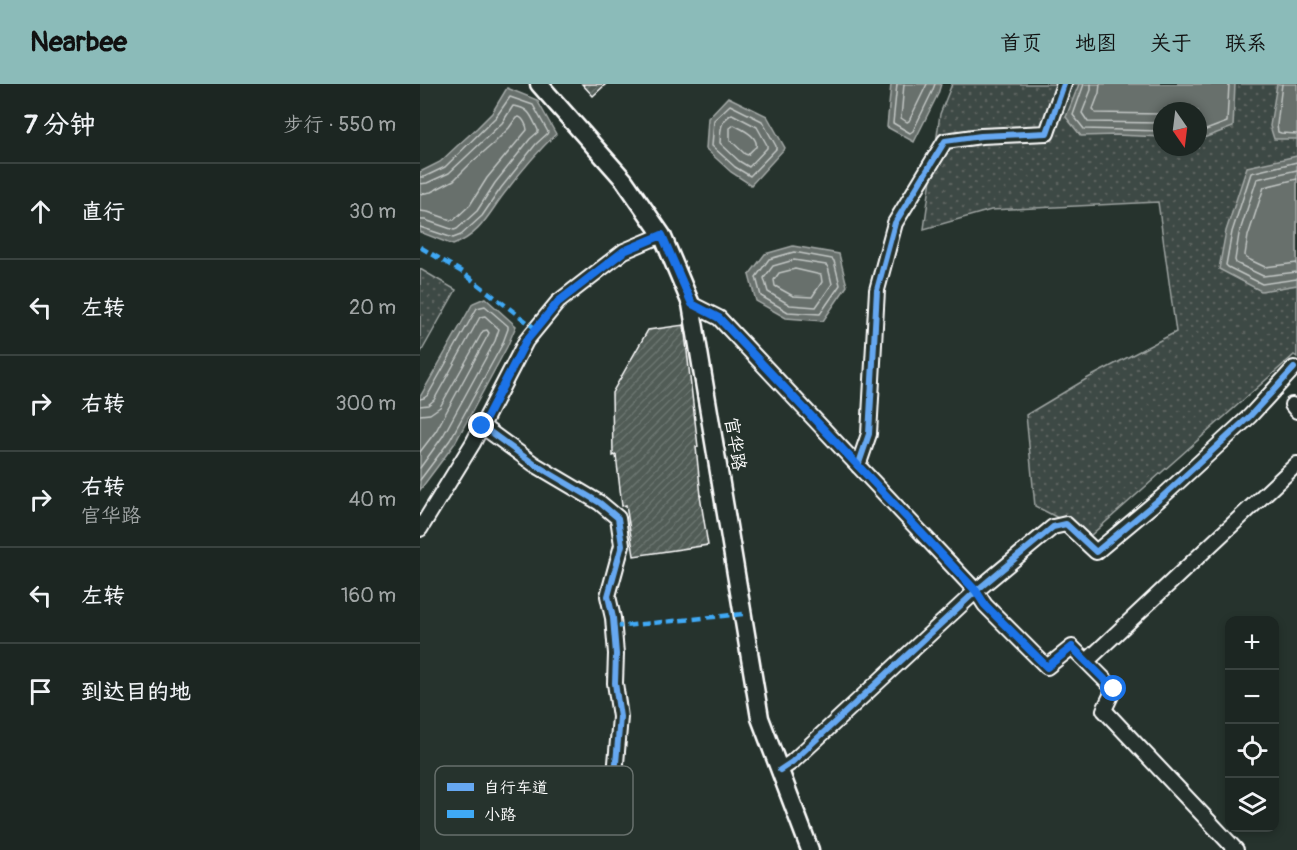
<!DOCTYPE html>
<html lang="zh">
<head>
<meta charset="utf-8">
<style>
	:root { --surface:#1c2622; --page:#252e2a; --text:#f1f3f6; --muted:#a0a5a5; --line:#3a4340; --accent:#8bbbb9 }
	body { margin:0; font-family:Pangolin,"LXGW WenKai TC",sans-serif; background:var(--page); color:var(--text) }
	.controls { position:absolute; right:18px; bottom:18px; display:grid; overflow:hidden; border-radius:12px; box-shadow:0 3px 9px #0003 }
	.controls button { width:54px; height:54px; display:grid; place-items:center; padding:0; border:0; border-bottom:2px solid var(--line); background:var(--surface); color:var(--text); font:30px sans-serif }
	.compass { position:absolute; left:733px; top:18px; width:54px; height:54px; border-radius:50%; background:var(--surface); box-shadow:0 3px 9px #0003; rotate:166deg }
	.stop { position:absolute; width:18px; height:18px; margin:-14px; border:4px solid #1a73e8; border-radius:50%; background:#fff }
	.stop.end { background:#1a73e8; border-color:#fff; box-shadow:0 2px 6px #0008 }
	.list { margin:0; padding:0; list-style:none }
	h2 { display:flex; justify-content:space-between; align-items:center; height:78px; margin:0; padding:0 24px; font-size:26px }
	h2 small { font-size:20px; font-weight:400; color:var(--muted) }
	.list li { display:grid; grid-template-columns:39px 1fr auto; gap:18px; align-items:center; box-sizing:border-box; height:96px; padding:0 24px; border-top:2px solid var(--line) }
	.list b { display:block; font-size:22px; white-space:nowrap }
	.list p { margin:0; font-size:20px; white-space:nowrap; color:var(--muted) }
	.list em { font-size:20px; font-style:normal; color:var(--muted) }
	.icon { flex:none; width:33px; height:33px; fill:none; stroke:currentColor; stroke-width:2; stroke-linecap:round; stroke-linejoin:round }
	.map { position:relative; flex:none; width:877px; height:766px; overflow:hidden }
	header { display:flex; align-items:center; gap:36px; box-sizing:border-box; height:84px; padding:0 30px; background:var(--accent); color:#111 }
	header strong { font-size:28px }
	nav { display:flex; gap:33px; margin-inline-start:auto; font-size:21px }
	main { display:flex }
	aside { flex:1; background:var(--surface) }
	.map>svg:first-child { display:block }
	.grass { fill:url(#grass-dots); stroke:#9ea4a2; stroke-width:1.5; fill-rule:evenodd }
	.water { fill:#67706c; stroke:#a4a9a7; stroke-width:1.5 }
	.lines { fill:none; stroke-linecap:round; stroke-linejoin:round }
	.shore { stroke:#c2c6c4; stroke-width:1.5 }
	.building { fill:url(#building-hatch); stroke:#fff; stroke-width:1.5 }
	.minor-casing { stroke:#fff; stroke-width:18 }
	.major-casing { stroke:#fff; stroke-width:21 }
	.minor { stroke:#26332d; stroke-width:14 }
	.major { stroke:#26332d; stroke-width:16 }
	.quiet { stroke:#3fa9f5; stroke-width:4.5; stroke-dasharray:9 4.5; stroke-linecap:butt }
	.cycleway-casing { stroke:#26332d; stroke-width:10 }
	.cycleway { stroke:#66a8f1; stroke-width:6 }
	.route { stroke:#1a73e8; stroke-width:8 }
	.labels { text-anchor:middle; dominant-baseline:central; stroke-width:5; stroke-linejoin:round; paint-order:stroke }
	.street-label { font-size:18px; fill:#fff; stroke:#26332d }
	.key { fill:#26332d; stroke:#67706c; stroke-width:1.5 }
	.key-label { font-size:16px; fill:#fff }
</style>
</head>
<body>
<header>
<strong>Nearbee</strong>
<nav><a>首页</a><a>地图</a><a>关于</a><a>联系</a></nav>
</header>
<main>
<aside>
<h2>7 分钟<small>步行 · 550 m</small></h2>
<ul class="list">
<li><svg class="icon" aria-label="ahead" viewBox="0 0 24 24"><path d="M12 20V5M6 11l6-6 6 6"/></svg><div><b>直行</b></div><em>30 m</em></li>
<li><svg class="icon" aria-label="left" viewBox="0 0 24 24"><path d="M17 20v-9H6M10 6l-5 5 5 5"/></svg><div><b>左转</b></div><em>20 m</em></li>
<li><svg class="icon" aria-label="right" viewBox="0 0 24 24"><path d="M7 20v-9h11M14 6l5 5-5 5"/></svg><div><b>右转</b></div><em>300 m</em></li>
<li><svg class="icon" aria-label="right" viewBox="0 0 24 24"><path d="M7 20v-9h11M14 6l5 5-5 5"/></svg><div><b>右转</b><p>官华路</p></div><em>40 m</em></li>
<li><svg class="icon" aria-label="left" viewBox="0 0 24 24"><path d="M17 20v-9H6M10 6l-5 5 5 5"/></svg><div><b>左转</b></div><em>160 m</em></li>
<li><svg class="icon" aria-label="arrive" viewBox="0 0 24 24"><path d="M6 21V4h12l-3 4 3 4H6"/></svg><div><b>到达目的地</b></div></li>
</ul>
</aside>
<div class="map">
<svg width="877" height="766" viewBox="0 0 877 766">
	<defs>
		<pattern id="grass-dots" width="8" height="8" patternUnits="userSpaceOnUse" patternTransform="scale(1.5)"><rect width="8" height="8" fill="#3e4944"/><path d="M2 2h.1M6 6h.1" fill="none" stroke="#5b6460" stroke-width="1.8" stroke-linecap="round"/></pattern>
		<pattern id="building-hatch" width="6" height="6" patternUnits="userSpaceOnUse" patternTransform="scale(1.5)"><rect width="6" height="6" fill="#515c57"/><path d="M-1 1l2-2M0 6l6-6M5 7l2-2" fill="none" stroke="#6b7470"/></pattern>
	</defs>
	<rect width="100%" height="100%" fill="#26332d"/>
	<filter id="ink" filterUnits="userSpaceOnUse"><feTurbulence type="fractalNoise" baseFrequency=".0167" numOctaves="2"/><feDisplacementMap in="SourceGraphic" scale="12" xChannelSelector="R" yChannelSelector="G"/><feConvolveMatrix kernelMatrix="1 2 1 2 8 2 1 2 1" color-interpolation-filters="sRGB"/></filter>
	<g filter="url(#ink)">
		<path class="grass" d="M 532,0 L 877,0 L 877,273 L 874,271 L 671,451 L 615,422 L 606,331 L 668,294 L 756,248 L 738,118 L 571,126 L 504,145 L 520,30 ZM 742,27 L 778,27 L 778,63 L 742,63 Z
			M 0,185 L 36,206 L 0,270 Z"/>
		<path class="water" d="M 471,0 L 521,0 L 518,10 L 494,58 L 467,43 Z
			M 659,0 L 815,0 L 813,43 L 781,55 L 778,55 L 778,27 L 742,27 L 742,53 L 696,51 L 661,52 L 646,33 Z
			M 857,0 L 877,0 L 877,55 L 854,55 L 850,42 Z
			M 87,4 L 117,16 L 136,50 C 118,67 102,86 87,106 C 69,128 62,150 33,161 L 0,148 L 0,88 L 20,78 L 37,62 L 57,44 L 72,29 Z
			M 308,13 L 347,32 L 365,64 L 331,101 L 311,88 L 286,65 L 288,34 Z
			M 877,72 L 877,201 L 841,207 L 799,185 L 806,147 L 827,83 Z
			M 373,162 L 419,170 L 427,202 L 403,237 L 366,234 L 336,217 L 329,191 L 345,170 Z
			M 65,214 L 96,242 L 87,263 L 35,359 L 0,406 L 0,313 L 53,219 Z"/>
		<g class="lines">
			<path class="shore" d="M 477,0 L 473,39 L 490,49 L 493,47 L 512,8 L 515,0
				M 484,0 L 481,34 L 487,38 L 489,37 L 507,0
				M 664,0 L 653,31 L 664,45 L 742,47
				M 671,0 L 671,6 L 662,29 L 668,38 L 742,39
				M 680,0 L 679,9 L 673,25 L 675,29 L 742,30
				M 862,0 L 857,41 L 858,48 L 861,49 L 877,50
				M 310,21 L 342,37 L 356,62 L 356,65 L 330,92 L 315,83 L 292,62 L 294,36 Z
				M 312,30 L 337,43 L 347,61 L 347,64 L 329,83 L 319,77 L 300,59 C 301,46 299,38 312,30 Z
				M 314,41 C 321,45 339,52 336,63 C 335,63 328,70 328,71 L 325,70 L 310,56 L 310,44 Z
				M 778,49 L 807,38 L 809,0
				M 877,78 L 831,89 L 812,148 L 806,181 L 808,183 L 842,200 L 877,195
				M 877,86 L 837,95 L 819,150 L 815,176 L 816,179 L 843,192 L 877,188
				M 0,93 L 4,93 L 25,83 L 76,33 L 90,13 L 113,21 L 128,48 L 127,50 L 116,60 L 81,104 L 62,132 L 41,151 L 33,154 L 0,143
				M 877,95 L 844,103 L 828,152 L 825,171 L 826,174 L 845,183 L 877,179
				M 0,100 L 7,99 L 29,89 L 82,39 L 93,22 C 110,24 111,32 118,46 L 118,48 L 110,55 L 75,99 L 57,127 L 37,145 L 34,146 L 5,136 L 0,136
				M 0,110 L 11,108 L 34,96 L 52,78 L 73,60 L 89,44 L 96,34 L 99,33 C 103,34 107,42 107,46 L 67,94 L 50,121 L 34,136 L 31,136 L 8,128 L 0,127
				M 374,168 L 412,175 L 414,177 L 420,201 L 400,230 L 368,228 L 341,212 L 336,193 L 349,175 Z
				M 374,176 L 406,181 L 408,183 L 412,200 L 396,223 L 370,221 L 348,208 L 344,194 L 353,182 Z
				M 375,185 L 401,191 L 402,198 L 392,213 L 373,212 L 355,202 L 354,196 L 359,189 Z
				M 0,315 L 4,314 L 8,311 L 57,224 L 65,222 L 88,242 L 88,245 L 82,261 L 30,356 L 0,396
				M 0,322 L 8,321 L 14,316 L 60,233 L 65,232 L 79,245 L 75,257 L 23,352 L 0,384
				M 0,331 L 10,330 L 20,323 L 63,247 L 67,246 L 69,249 L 67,253 L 16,347 L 0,368"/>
		</g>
		<path class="building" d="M 162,0 L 186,0 L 173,12 Z
			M 264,241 L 278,363 L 276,363 L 281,412 L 280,412 L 288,461 L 214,472 L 206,421 L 202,422 L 196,371 L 193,372 L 192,309 L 228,246 Z"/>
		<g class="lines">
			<g class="minor-casing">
				<path id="minor" d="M 271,220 L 299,234 L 556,507 L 565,521 L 627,583 L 652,563 L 694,605 L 684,626 L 816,766
					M 872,321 L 877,327
					M 62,342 L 114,380 L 180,419 L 198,434 L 202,461 L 188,512 L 193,534 L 196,570 L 195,599 L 200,633 L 192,725
					M 438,382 L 449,350 L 457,206 L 475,139 L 525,57 L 561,52 L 627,49 L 644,0
					M 0,445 L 53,359 L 106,257 L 138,218 L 204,167 L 242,151
					M 667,577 L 877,380
					M 360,686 L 372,678 L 556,507 L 633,443 L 646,440 L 676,468 L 742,413 L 830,332 L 874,284"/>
			</g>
			<g class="major-casing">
				<path id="major" d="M 119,0 L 204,96 L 242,151 L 271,220 L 340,634 L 390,766"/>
			</g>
			<use href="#minor" class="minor"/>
			<use href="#major" class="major"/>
			<path class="quiet" d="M 0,163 L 42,188 L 116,245
				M 193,543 L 323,530"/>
			<g class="cycleway-casing">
				<path id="cycleway" d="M 62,342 L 114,380 L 180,419 L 198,434 L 202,461 L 188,512 L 193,534 L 196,570 L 195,599 L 200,633 L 192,725
					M 438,382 L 449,350 L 457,206 L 475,139 L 525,57 L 561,52 L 627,49 L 644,0
					M 360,686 L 372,678 L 556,507 L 633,443 L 646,440 L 676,468 L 742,413 L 830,332 L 874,284"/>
			</g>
			<use href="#cycleway" class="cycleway"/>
		</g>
	</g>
	<g class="lines" filter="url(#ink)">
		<path class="route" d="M 62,342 L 106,257 L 138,218 L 204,167 L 242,151 L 272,220 L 299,234 L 556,507 L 565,521 L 627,583 L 652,563 L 694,605"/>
	</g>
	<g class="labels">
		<g class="street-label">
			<text transform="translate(315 360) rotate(81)">官华路</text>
		</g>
	</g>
	<rect x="15" y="682" width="198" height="69" rx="9" class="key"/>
	<rect x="27" y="699" width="27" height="8" fill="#66a8f1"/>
	<rect x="27" y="726" width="27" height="8" fill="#3fa9f5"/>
	<g class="key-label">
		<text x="64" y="709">自行车道</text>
		<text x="64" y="736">小路</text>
	</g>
</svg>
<div class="controls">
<button>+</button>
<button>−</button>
<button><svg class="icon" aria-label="locate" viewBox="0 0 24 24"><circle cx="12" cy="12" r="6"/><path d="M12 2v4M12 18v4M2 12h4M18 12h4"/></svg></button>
<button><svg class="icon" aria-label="layers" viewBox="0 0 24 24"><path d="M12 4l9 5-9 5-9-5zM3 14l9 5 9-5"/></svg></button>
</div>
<svg class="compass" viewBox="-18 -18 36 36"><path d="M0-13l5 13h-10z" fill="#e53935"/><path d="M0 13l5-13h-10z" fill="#a0a5a5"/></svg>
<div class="stop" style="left:694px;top:605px"></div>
<div class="stop end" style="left:62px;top:342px"></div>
</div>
</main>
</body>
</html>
